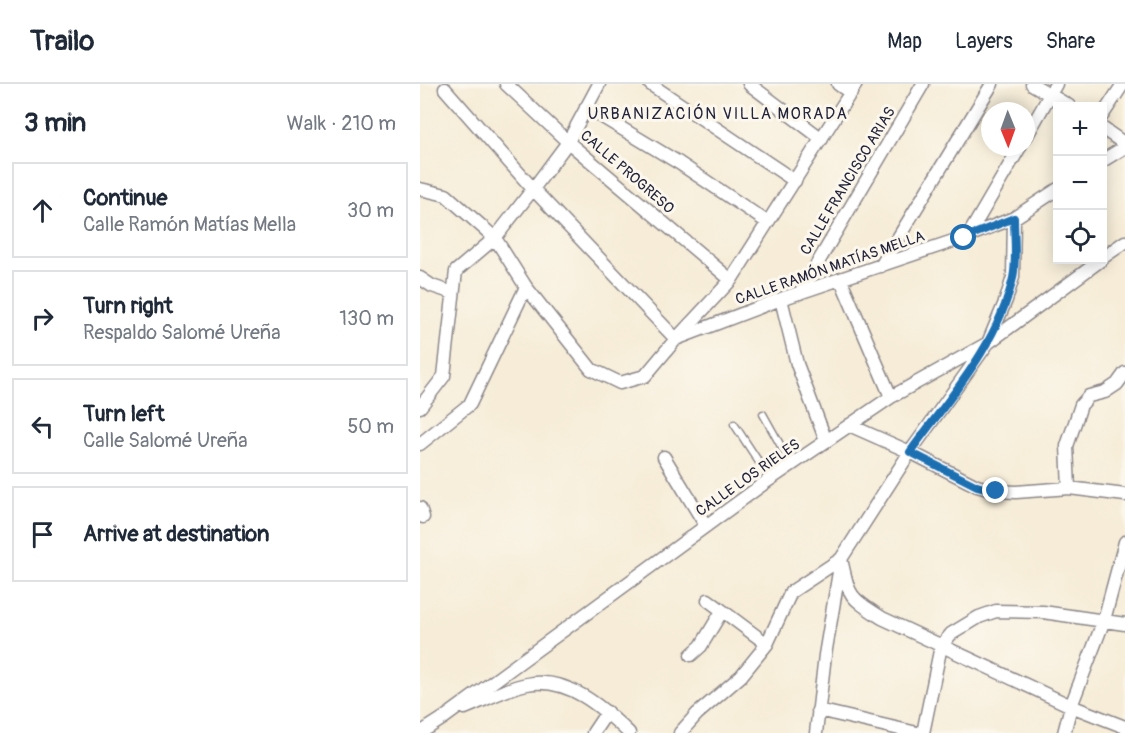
<!DOCTYPE html>
<html lang="en">
<head>
<meta charset="utf-8">
<style>
	:root { --surface:#fff; --page:#f2f2f3; --text:#1f2937; --muted:#747a83; --line:#e0e1e3 }
	body { margin:0; font-family:Pangolin,sans-serif; background:var(--page); color:var(--text) }
	.controls { position:absolute; right:18px; top:18px; display:grid; overflow:hidden; border-radius:0px; box-shadow:0 3px 15px #0003 }
	.controls button { width:54px; height:54px; display:grid; place-items:center; padding:0; border:0; border-bottom:2px solid var(--line); background:var(--surface); color:var(--text); font:30px sans-serif }
	.compass { position:absolute; left:561px; top:18px; width:54px; height:54px; border-radius:50%; background:var(--surface); box-shadow:0 3px 15px #0003; rotate:179deg }
	.stop { position:absolute; width:18px; height:18px; margin:-14px; border:4px solid #1f6fb2; border-radius:50%; background:#fff }
	.stop.end { background:#1f6fb2; border-color:#fff; box-shadow:0 2px 6px #0008 }
	.list { margin:0; padding:0; list-style:none }
	h2 { display:flex; justify-content:space-between; align-items:center; height:78px; margin:0; padding:0 24px; font-size:26px }
	h2 small { font-size:20px; font-weight:400; color:var(--muted) }
	.list li { display:grid; grid-template-columns:39px 1fr auto; gap:18px; align-items:center; box-sizing:border-box; height:96px; margin:0 12px 12px; padding:0 12px; border:2px solid var(--line); border-radius:0px }
	.list b { display:block; font-size:22px; white-space:nowrap }
	.list p { margin:0; font-size:20px; white-space:nowrap; color:var(--muted) }
	.list em { font-size:20px; font-style:normal; color:var(--muted) }
	.icon { flex:none; width:33px; height:33px; fill:none; stroke:currentColor; stroke-width:2; stroke-linecap:round; stroke-linejoin:round }
	.map { position:relative; flex:none; width:705px; height:649px; overflow:hidden }
	header { display:flex; align-items:center; gap:36px; box-sizing:border-box; height:84px; padding:0 30px; background:var(--surface); border-bottom:2px solid var(--line) }
	header strong { font-size:28px }
	nav { display:flex; gap:33px; margin-inline-start:auto; font-size:21px }
	main { display:flex }
	aside { flex:1; background:var(--surface) }
	.map>svg:first-child { display:block }
	.lines { fill:none; stroke-linecap:round; stroke-linejoin:round }
	.lane-casing { stroke:#8c8789; stroke-width:9 }
	.street-casing { stroke:#8c8789; stroke-width:15 }
	.lane { stroke:#fff; stroke-width:6 }
	.street { stroke:#fff; stroke-width:12 }
	.route { stroke:#1f6fb2; stroke-width:8 }
	.labels { text-anchor:middle; dominant-baseline:central; stroke-width:6; stroke-linejoin:round; paint-order:stroke }
	.street-label { font-size:15px; fill:#22223b; stroke:#fbf7ec }
	.neighbourhood-label { font-size:16px; letter-spacing:1.5px; fill:#22223b; stroke:#fbf7ec }
</style>
</head>
<body>
<header>
<strong>Trailo</strong>
<nav><a>Map</a><a>Layers</a><a>Share</a></nav>
</header>
<main>
<aside>
<h2>3 min<small>Walk · 210 m</small></h2>
<ul class="list">
<li><svg class="icon" aria-label="ahead" viewBox="0 0 24 24"><path d="M12 20V5M6 11l6-6 6 6"/></svg><div><b>Continue</b><p>Calle Ramón Matías Mella</p></div><em>30 m</em></li>
<li><svg class="icon" aria-label="right" viewBox="0 0 24 24"><path d="M7 20v-9h11M14 6l5 5-5 5"/></svg><div><b>Turn right</b><p>Respaldo Salomé Ureña</p></div><em>130 m</em></li>
<li><svg class="icon" aria-label="left" viewBox="0 0 24 24"><path d="M17 20v-9H6M10 6l-5 5 5 5"/></svg><div><b>Turn left</b><p>Calle Salomé Ureña</p></div><em>50 m</em></li>
<li><svg class="icon" aria-label="arrive" viewBox="0 0 24 24"><path d="M6 21V4h12l-3 4 3 4H6"/></svg><div><b>Arrive at destination</b></div></li>
</ul>
</aside>
<div class="map">
<svg width="705" height="649" viewBox="0 0 705 649">
	<rect width="100%" height="100%" fill="#fbf7ec"/>
	<filter id="ink" filterUnits="userSpaceOnUse"><feTurbulence type="fractalNoise" baseFrequency=".0167" numOctaves="2"/><feDisplacementMap in="SourceGraphic" scale="12" xChannelSelector="R" yChannelSelector="G"/><feConvolveMatrix kernelMatrix="1 2 1 2 8 2 1 2 1" color-interpolation-filters="sRGB"/></filter>
	<filter id="wash" filterUnits="userSpaceOnUse"><feTurbulence type="fractalNoise" baseFrequency=".008" numOctaves="4" result="noise"/><feDisplacementMap in="SourceGraphic" scale="24" xChannelSelector="R" yChannelSelector="G"/><feGaussianBlur stdDeviation="1.35" result="paint"/><feColorMatrix in="noise" values="0 0 0 0 0 0 0 0 0 0 0 0 0 0 0 0 0 1.4 0 .05"/><feComposite in="paint" operator="in"/></filter>
	<g filter="url(#wash)">
		<rect width="100%" height="100%" fill="#f6ecd7"/>
	</g>
	<g filter="url(#ink)">
		<g class="lines">
			<g class="lane-casing">
				<path id="lane" d="M 343,330 L 371,380
					M 314,340 L 350,395"/>
			</g>
			<g class="street-casing">
				<path id="street" d="M 86,0 L 148,58 L 311,196
					M 230,0 L 375,97
					M 329,0 L 402,55
					M 418,0 L 431,9
					M 612,0 L 649,22
					M 25,5 L 113,105 L 256,255 L 311,196 L 436,0
					M 166,23 L 259,79 L 347,138
					M 682,32 L 703,0
					M 682,44 L 705,60
					M 606,53 L 636,0
					M 682,77 L 705,63
					M 0,105 L 26,111 L 75,154 L 106,203 L 171,285 L 200,299 L 225,292 L 256,255 L 361,215 L 548,152 L 594,134 L 638,105
					M 548,152 L 600,63
					M 682,174 L 705,158
					M 461,182 L 572,0
					M 0,194 L 12,202 L 33,209
					M 421,196 L 471,313
					M 380,209 L 503,0
					M 361,215 L 377,280 L 406,357
					M 0,323 L 24,292 L 36,187 L 75,154 L 113,105 L 148,58 L 179,0
					M 429,341 L 490,368 L 557,402 L 575,407 L 596,408 L 649,404 L 705,411
					M 0,360 L 50,320 L 106,203
					M 244,373 L 286,442
					M 649,404 L 647,362 L 661,321 L 669,312 L 685,308 L 697,300 L 705,289
					M 0,424 L 3,433
					M 421,475 C 430,514 428,512 462,534 L 651,622 L 705,643
					M 288,516 L 347,560
					M 271,571 L 281,562 L 302,527
					M 45,624 C 65,616 86,604 107,600 C 147,592 182,623 209,649
					M 398,626 L 497,649
					M 0,649 L 25,633 L 346,398 L 471,313 L 568,259 L 681,176
					M 173,649 L 187,628
					M 260,649 L 277,630 L 321,592 L 347,560 L 371,508 L 421,475 L 490,368 L 568,259 L 586,216 L 593,193 L 594,134
					M 396,649 L 405,571 L 420,482
					M 503,649 L 521,562 L 531,550 L 559,533 L 576,527 L 623,528 L 705,540
					M 644,649 L 651,622 L 684,536 L 705,458"/>
			</g>
			<use href="#lane" class="lane"/>
			<use href="#street" class="street"/>
		</g>
	</g>
	<g class="lines" filter="url(#ink)">
		<path class="route" d="M 544,154 L 594,134 C 594,154 597,175 593,194 C 578,261 529,314 490,368 L 557,402 L 576,407"/>
	</g>
	<g class="labels">
		<g class="street-label">
			<text transform="translate(207 88) rotate(41)">CALLE PROGRESO</text>
			<text transform="translate(428 97) rotate(-59)">CALLE FRANCISCO ARIAS</text>
			<text transform="translate(410 184) rotate(-19)">CALLE RAMÓN MATÍAS MELLA</text>
			<text transform="translate(328 394) rotate(-35)">CALLE LOS RIELES</text>
		</g>
		<g class="neighbourhood-label">
			<text x="298" y="30">URBANIZACIÓN VILLA MORADA</text>
		</g>
	</g>
</svg>
<div class="controls">
<button>+</button>
<button>−</button>
<button><svg class="icon" aria-label="locate" viewBox="0 0 24 24"><circle cx="12" cy="12" r="6"/><path d="M12 2v4M12 18v4M2 12h4M18 12h4"/></svg></button>
</div>
<svg class="compass" viewBox="-18 -18 36 36"><path d="M0-13l5 13h-10z" fill="#e53935"/><path d="M0 13l5-13h-10z" fill="#747a83"/></svg>
<div class="stop" style="left:544px;top:154px"></div>
<div class="stop end" style="left:576px;top:407px"></div>
</div>
</main>
</body>
</html>
